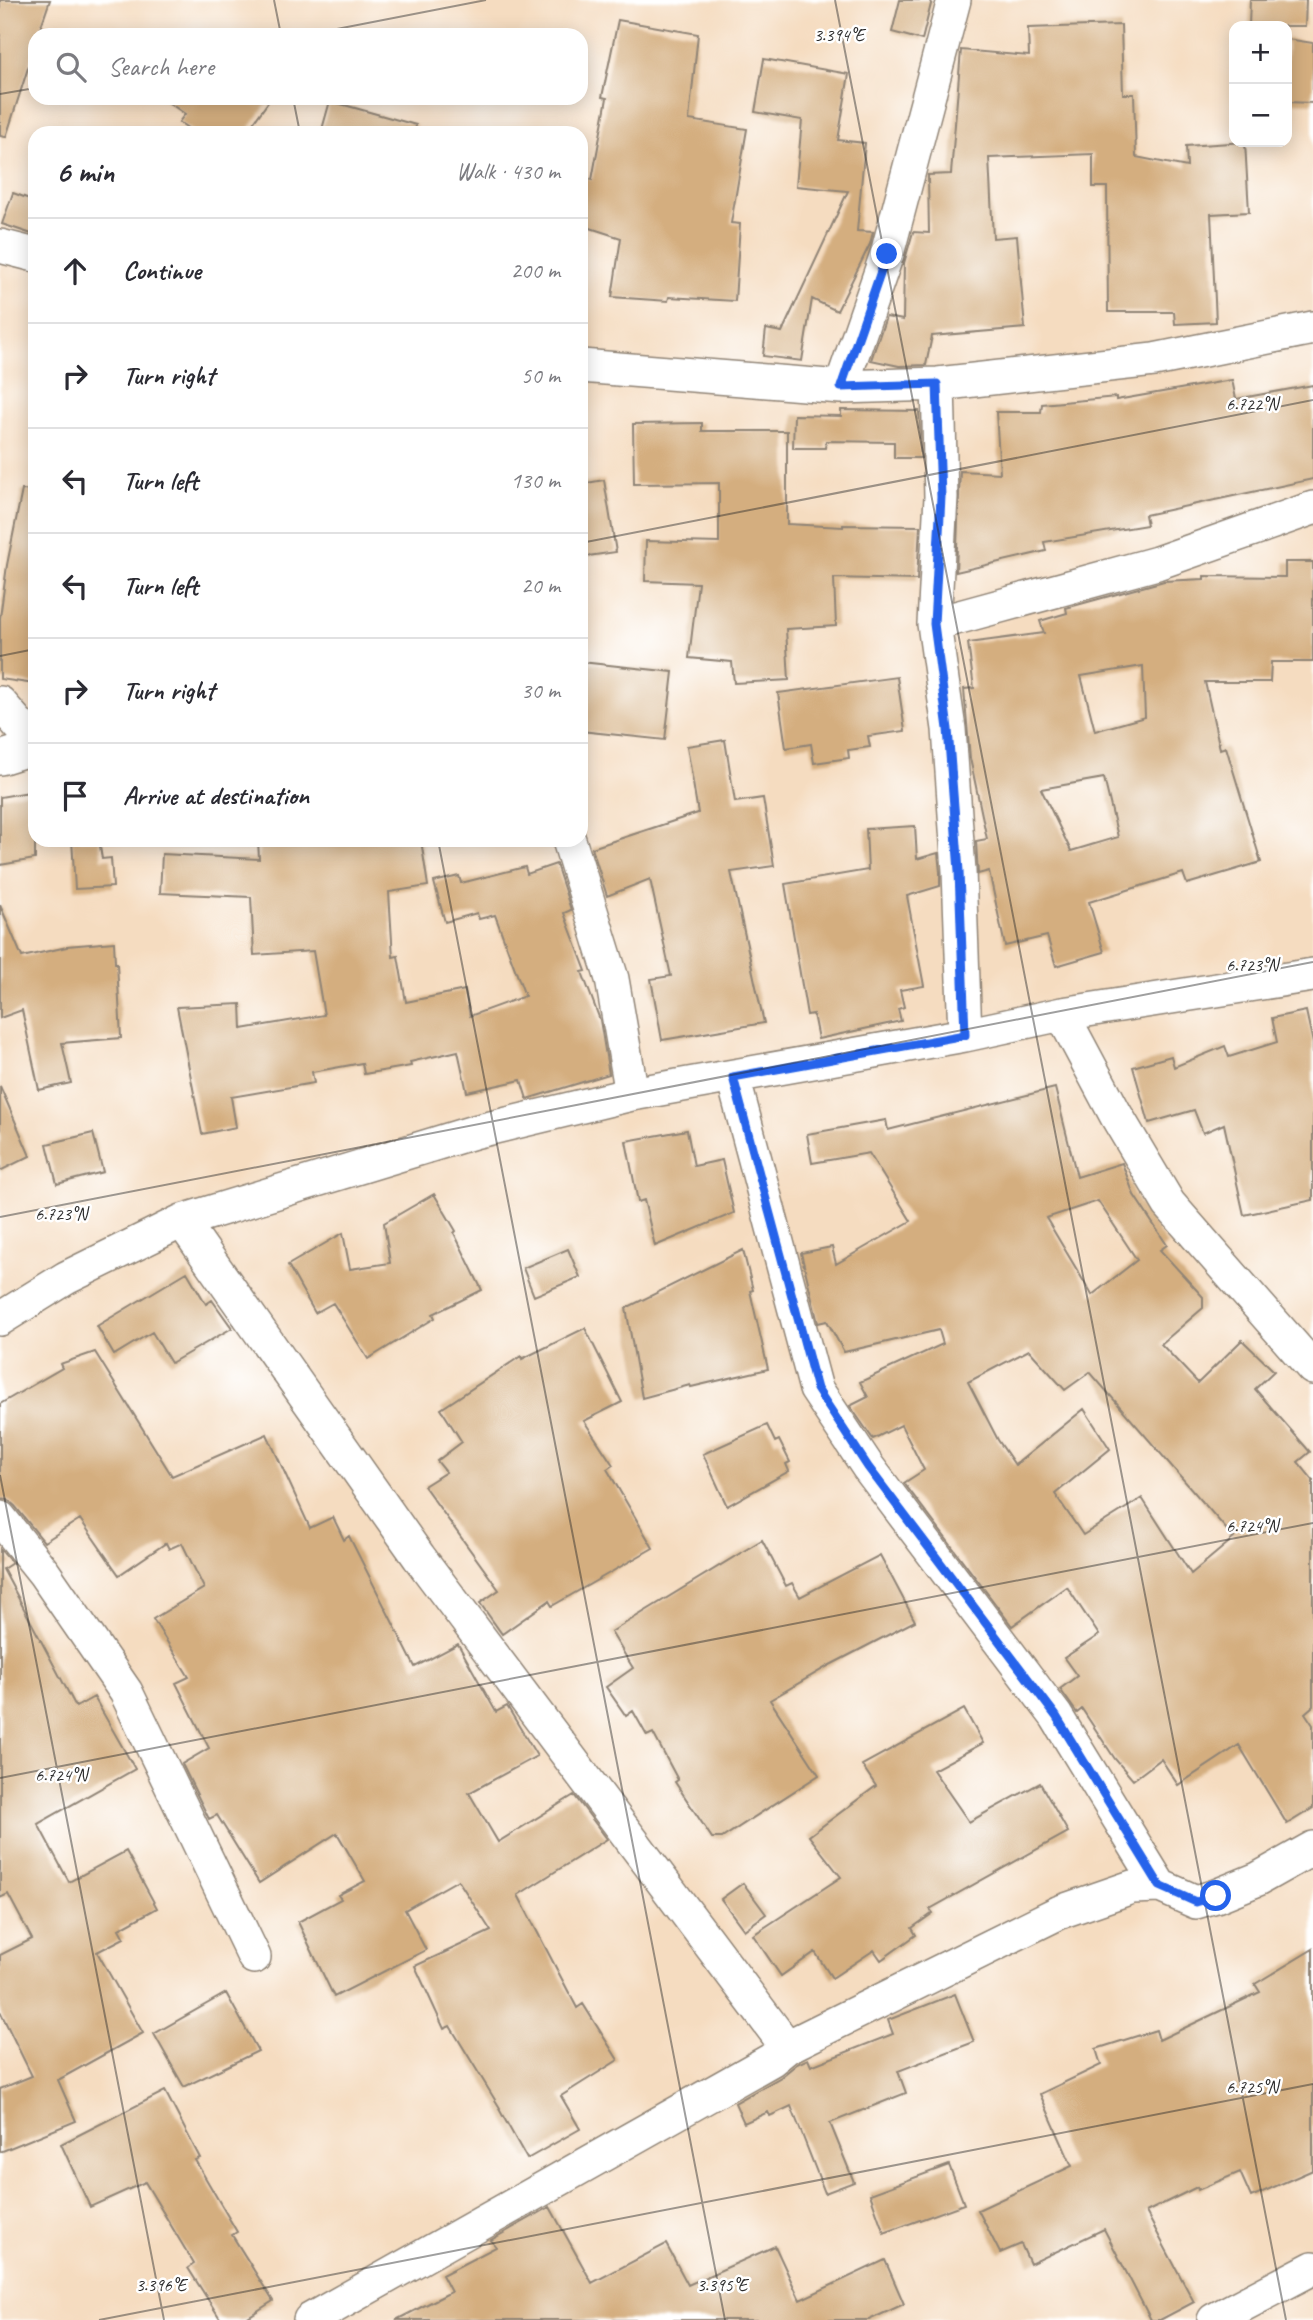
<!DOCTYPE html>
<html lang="en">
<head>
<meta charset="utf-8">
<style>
	:root { --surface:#fff; --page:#f7f7f7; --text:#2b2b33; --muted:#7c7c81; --line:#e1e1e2 }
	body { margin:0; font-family:Caveat,sans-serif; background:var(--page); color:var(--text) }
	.controls { position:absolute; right:21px; top:21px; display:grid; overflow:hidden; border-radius:14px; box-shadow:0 4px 18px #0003 }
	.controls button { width:63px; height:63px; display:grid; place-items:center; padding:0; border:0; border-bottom:2px solid var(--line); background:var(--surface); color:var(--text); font:35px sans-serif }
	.stop { position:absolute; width:21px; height:21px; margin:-16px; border:5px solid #2563eb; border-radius:50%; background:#fff }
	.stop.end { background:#2563eb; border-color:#fff; box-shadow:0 2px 7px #0008 }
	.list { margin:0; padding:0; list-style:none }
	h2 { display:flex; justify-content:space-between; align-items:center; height:91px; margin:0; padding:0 28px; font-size:30px }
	h2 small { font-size:23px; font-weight:400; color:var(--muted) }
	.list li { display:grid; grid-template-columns:46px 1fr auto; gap:21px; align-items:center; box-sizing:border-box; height:105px; padding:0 28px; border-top:2px solid var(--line) }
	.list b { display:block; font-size:26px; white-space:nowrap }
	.list em { font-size:23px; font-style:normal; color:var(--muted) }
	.icon { flex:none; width:38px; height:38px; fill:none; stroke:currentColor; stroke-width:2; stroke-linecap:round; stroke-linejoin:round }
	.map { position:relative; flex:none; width:1313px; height:2320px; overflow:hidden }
	.search { position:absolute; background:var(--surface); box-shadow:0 4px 18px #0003; left:28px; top:28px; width:560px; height:77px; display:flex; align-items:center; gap:18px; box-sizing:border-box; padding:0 24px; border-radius:21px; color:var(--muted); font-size:26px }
	.panel { position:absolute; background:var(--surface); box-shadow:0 4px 18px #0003; left:28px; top:126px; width:560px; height:721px; border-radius:21px }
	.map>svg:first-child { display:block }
	.building { fill:#d4ae7f; fill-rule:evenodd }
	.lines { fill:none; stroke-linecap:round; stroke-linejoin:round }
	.street-casing { stroke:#908476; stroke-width:36 }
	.street { stroke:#fff; stroke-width:33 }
	.route { stroke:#2563eb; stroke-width:9 }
	.ticks { fill:none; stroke:#2b2b2b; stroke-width:2; stroke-opacity:0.45 }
	.ticks-label { font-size:18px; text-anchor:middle; fill:#2b2b2b; stroke:#fff; stroke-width:5; stroke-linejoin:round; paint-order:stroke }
</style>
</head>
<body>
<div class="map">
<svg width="1313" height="2320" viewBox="0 0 1313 2320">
	<rect width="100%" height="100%" fill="#fff"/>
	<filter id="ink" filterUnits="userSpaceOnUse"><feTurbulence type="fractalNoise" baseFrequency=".0143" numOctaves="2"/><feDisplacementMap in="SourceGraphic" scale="14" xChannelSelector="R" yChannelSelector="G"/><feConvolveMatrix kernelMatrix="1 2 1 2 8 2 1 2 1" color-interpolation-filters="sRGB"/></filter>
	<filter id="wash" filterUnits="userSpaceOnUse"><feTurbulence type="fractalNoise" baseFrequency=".00686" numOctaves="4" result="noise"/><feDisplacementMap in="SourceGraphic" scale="28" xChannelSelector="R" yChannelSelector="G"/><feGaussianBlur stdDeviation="1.57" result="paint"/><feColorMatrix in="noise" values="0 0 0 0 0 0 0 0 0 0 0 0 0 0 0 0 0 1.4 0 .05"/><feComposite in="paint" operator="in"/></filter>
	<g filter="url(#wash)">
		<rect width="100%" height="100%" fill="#f5dcc0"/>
		<g id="blocks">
			<path class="building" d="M 0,0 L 50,0 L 38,35 L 35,35 L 34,49 L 6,137 L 0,136 Z
				M 900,0 L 932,0 L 922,40 L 892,32 Z
				M 1250,0 L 1306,0 L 1305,26 L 1249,26 Z
				M 618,20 L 698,34 L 689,120 L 747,129 L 731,223 L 740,224 L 735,301 L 669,297 L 668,301 L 612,297 L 621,238 L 581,225 L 581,176 L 592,180 L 607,98 L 602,97 Z
				M 1121,25 L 1123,94 L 1134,94 L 1136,157 L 1187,167 L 1186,146 L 1245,142 L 1249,212 L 1211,214 L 1216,322 L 1175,324 L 1174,312 L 1108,312 L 1107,187 L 1093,187 L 1093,154 L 989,158 L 993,238 L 1017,236 L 1025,328 L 932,336 L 926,365 L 899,366 L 871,360 L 886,317 L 903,320 L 904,263 L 913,232 L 929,233 L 928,175 L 951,174 L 961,50 L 1029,56 L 1028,28 Z
				M 1287,39 L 1313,43 L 1313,103 L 1287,102 Z
				M 764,59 L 849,74 L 838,140 L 865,143 L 857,231 L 873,232 L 870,244 L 837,311 L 812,299 L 802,361 L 763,356 L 766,329 L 782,332 L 848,191 L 796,186 L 802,120 L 755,112 Z
				M 162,98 L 271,98 L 246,133 L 195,133 L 179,122 L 185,114 Z
				M 330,101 L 416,125 L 415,133 L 321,133 Z
				M 13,193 L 35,201 L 35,235 L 2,224 Z
				M 1232,380 L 1236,399 L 1313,385 L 1313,479 L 1145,515 L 1147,525 L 1044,542 L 1046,551 L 956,572 L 960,471 L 1000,473 L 996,412 L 1041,412 L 1042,404 L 1116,397 L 1116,400 Z
				M 841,410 L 919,411 L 921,458 L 894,458 L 894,442 L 826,441 L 825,448 L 793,448 L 794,415 L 841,416 Z
				M 702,423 L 702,431 L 787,431 L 787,524 L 843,527 L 843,525 L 920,526 L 917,580 L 834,578 L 836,626 L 786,629 L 789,680 L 734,683 L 732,662 L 689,658 L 698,583 L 645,581 L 646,541 L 719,543 L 719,483 L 634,484 L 633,424 Z
				M 604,480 L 616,552 L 581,557 L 581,484 Z
				M 22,490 L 35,491 L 35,684 L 0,679 L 0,618 L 7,565 Z
				M 1285,562 L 1313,562 L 1313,662 L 1271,662 L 1270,682 L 1205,682 L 1220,749 L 1226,747 L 1261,862 L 1187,884 L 1183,873 L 1089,902 L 1104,952 L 1056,966 L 1047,936 L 1005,946 L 989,871 L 978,874 L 976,841 L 987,839 L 970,758 L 964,689 L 974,688 L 968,643 L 1044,633 L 1040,621 L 1067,613 L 1066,608 L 1164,581 L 1204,579 L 1204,576 L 1285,577 ZM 1143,666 L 1145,717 L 1095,731 L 1081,676 ZM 1104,778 L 1118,837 L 1071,851 L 1041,789 Z
				M 581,662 L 673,672 L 665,740 L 581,731 Z
				M 897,677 L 905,731 L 868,736 L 870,747 L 848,750 L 849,758 L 814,763 L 811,744 L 786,748 L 778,693 Z
				M 725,740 L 735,802 L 763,798 L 774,866 L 731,872 L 764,1023 L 662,1040 L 651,979 L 671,976 L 650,879 L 607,896 L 592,848 L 698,813 L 687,746 Z
				M 35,791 L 35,859 L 0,865 L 0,797 Z
				M 915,826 L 917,859 L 938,853 L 940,872 L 940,886 L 907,896 L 924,986 L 900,990 L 904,1007 L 898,1009 L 901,1021 L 818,1039 L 813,1014 L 807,1015 L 785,884 L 868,870 L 866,829 Z
				M 72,840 L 99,840 L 102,859 L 111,858 L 113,887 L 75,889 Z
				M 258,840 L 421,840 L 428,886 L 389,892 L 393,957 L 398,956 L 406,1002 L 465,990 L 470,1016 L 525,996 L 495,915 L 479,919 L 477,913 L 445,922 L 434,882 L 459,876 L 461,883 L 525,867 L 527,874 L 556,864 L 571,910 L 564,913 L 586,971 L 582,972 L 600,1020 L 609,1074 L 527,1099 L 521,1080 L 467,1092 L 458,1051 L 410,1062 L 411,1066 L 364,1074 L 362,1063 L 312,1072 L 314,1083 L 231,1097 L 236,1127 L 202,1134 L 177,1007 L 241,1004 L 242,1029 L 324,1015 L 313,951 L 254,955 L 251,897 L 160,893 L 162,854 L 259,859 Z
				M 0,905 L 22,957 L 67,947 L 67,946 L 114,942 L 115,963 L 117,963 L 121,1038 L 62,1043 L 71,1083 L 39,1090 L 22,1010 L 0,1018 Z
				M 1306,1011 L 1313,1043 L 1313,1200 L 1244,1215 L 1224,1124 L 1203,1133 L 1194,1110 L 1149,1123 L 1133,1067 L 1171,1056 L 1174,1067 L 1225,1046 L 1229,1057 L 1277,1042 L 1272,1018 Z
				M 0,1086 L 30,1156 L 0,1171 Z
				M 1055,1088 L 1077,1177 L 1122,1163 L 1134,1195 L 1167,1245 L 1160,1250 L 1203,1297 L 1203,1308 L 1161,1344 L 1198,1383 L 1242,1340 L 1274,1371 L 1255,1389 L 1310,1452 L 1298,1462 L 1313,1480 L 1313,1706 L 1305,1713 L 1313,1725 L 1313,1808 L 1287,1824 L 1239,1745 L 1178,1785 L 1161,1759 L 1133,1780 L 1115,1759 L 1082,1709 L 1077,1713 L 1060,1689 L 1077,1676 L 1064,1658 L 1099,1635 L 1067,1587 L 1012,1626 L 904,1483 L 924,1470 L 901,1425 L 873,1439 L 850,1406 L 868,1397 L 860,1382 L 943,1344 L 939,1330 L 844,1352 L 827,1321 L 818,1323 L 801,1253 L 832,1247 L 836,1264 L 911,1221 L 869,1153 L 812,1163 L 807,1134 L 886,1120 L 888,1130 ZM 1098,1201 L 1137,1260 L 1092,1295 L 1046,1218 ZM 1029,1350 L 1065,1390 L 1090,1372 L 1234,1538 L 1191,1574 L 1142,1498 L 1083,1535 L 1055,1494 L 1110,1449 L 1084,1409 L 1015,1465 L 998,1440 L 968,1382 Z
				M 687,1130 L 694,1166 L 722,1160 L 734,1213 L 655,1246 L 644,1200 L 638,1202 L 626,1141 Z
				M 93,1133 L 103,1172 L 57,1184 L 47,1144 Z
				M 434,1194 L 456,1231 L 454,1233 L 482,1290 L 433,1314 L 435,1318 L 368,1359 L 333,1303 L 315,1313 L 288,1265 L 343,1233 L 350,1269 L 390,1263 L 384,1223 Z
				M 568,1249 L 580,1277 L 534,1296 L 523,1268 Z
				M 743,1250 L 753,1290 L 750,1291 L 768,1369 L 691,1387 L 690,1385 L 642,1398 L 626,1308 Z
				M 187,1272 L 206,1304 L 212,1300 L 232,1328 L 171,1363 L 152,1332 L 114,1355 L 97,1326 Z
				M 585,1328 L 622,1402 L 584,1421 L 613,1465 L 607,1469 L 653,1548 L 552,1606 L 549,1601 L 502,1634 L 480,1603 L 499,1590 L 424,1486 L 446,1472 L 437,1461 L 462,1442 L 441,1409 L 521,1356 L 522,1359 Z
				M 95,1352 L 172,1476 L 267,1434 L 310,1528 L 333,1517 L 344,1540 L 349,1536 L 415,1667 L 458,1644 L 496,1712 L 507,1706 L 537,1756 L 469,1793 L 498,1842 L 574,1795 L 607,1839 L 518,1895 L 577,2008 L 583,2004 L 618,2060 L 561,2096 L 580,2129 L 527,2159 L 499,2109 L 500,2108 L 450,2026 L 444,2029 L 415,1966 L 491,1931 L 458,1880 L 405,1910 L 426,1950 L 334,1997 L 298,1922 L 341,1899 L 338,1895 L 365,1881 L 337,1833 L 259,1883 L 217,1815 L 209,1819 L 182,1764 L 209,1748 L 176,1683 L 189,1677 L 153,1619 L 204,1588 L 182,1543 L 169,1549 L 166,1543 L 119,1575 L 80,1519 L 44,1542 L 15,1506 L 8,1500 L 0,1499 L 0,1404 L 62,1368 L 60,1364 Z
				M 767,1425 L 775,1442 L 779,1440 L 790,1462 L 786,1464 L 789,1471 L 727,1506 L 703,1454 Z
				M 762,1540 L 786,1586 L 792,1583 L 800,1597 L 880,1555 L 915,1621 L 830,1665 L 770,1700 L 819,1775 L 722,1838 L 712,1838 L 675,1782 L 678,1780 L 653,1733 L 647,1736 L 633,1711 L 626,1716 L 606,1687 L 633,1668 L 611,1632 Z
				M 0,1549 L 12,1563 L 3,1569 L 76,1707 L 94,1697 L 135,1769 L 38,1824 L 69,1882 L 126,1851 L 157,1908 L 119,1929 L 124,1938 L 97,1952 L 143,2033 L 58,2080 L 76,2121 L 0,2152 L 0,2089 L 32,2076 L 0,2011 L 0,1955 L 32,1939 L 8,1894 L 0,1898 Z
				M 964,1709 L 983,1743 L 933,1770 L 969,1822 L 1040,1783 L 1068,1832 L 930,1909 L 933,1913 L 912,1928 L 916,1935 L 881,1960 L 874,1950 L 832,1978 L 815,1952 L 781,1976 L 753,1935 L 841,1877 L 809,1836 L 876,1786 L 862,1765 Z
				M 743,1883 L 766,1914 L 744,1930 L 721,1899 Z
				M 1313,1949 L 1313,2170 L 1251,2197 L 1240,2172 L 1198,2190 L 1197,2187 L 1146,2212 L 1194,2302 L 1160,2320 L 1151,2320 L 1104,2229 L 1030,2264 L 1021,2244 L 1000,2253 L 978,2210 L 1072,2166 L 1040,2094 L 1101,2065 L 1096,2049 L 1156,2030 L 1159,2040 L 1260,1992 L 1255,1984 Z
				M 226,1993 L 258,2051 L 184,2087 L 154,2034 Z
				M 955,1994 L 974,2042 L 898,2071 L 906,2093 L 830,2123 L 854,2182 L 825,2193 L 791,2106 L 770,2116 L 768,2112 L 744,2123 L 735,2103 L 781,2077 L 797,2064 L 808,2059 L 811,2066 L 893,2034 L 888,2020 Z
				M 165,2091 L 200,2158 L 195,2160 L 237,2232 L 232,2235 L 273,2301 L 243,2320 L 221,2320 L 188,2268 L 194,2264 L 145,2182 L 90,2207 L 61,2144 Z
				M 949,2165 L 964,2204 L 884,2233 L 870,2194 Z
				M 550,2207 L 592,2283 L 666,2244 L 688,2285 L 775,2246 L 800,2300 L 885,2260 L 904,2304 L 869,2320 L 396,2320 L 451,2292 L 442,2275 L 496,2247 L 491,2240 Z"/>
		</g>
	</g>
	<g filter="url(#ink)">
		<use href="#blocks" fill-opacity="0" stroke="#908476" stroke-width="2"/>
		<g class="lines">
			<g class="street-casing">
				<path id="street" d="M 0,246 L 35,255
					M 581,366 L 841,387 L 938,384 L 1154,360 L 1313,328
					M 938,384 L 941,497 L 934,624 L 949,729 L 959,871 L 965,1035
					M 841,387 L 887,254 L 954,0
					M 934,624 L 1157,563 L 1313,508
					M 0,703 L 35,743
					M 0,758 L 35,747
					M 569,840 L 612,979 L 632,1094
					M 1062,1014 L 1116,1115 L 1169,1204 L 1313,1368
					M 733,1077 L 816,1389 L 868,1467 L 1056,1716 L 1160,1886
					M 182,1221 L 419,1557 L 787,2047
					M 0,1319 L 66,1278 L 182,1221 L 474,1132 L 632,1094 L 965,1035 L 1062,1014 L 1313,975
					M 0,1518 L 44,1573 L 126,1692 L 254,1957
					M 310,2320 L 771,2060 L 787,2047 L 1060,1912 L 1132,1887 L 1160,1886 L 1196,1902 L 1216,1896 L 1258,1879 L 1313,1848
					M 1214,2320 L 1313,2268"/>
			</g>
			<use href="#street" class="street"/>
		</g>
	</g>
	<g class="lines" filter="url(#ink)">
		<path class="route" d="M 887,254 L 841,387 L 937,384 L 941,497 L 934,624 L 948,729 L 959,871 L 965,1035 L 733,1077 L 817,1389 L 868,1467 L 1056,1716 L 1160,1886 L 1196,1902 L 1216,1896"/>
	</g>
	<path class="ticks" d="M 274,0 L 281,35M 835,0 L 1286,2320M 306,35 L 486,0M 0,94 L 35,88M 293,98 L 300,133M 581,543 L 1313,400M 0,656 L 35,649M 438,840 L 725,2320M 0,1217 L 1313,962M 0,1475 L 164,2320M 0,1778 L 1313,1523M 99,2320 L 1313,2084"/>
	<g class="ticks-label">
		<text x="839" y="41">3.394°E</text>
		<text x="1252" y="410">6.722°N</text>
		<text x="1252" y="971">6.723°N</text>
		<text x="61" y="1220">6.723°N</text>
		<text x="1252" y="1532">6.724°N</text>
		<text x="61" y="1781">6.724°N</text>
		<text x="1252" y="2093">6.725°N</text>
		<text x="161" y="2291">3.396°E</text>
		<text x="722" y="2291">3.395°E</text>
	</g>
</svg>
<div class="controls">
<button>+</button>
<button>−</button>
</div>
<div class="stop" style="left:1216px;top:1896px"></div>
<div class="stop end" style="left:887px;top:254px"></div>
<div class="search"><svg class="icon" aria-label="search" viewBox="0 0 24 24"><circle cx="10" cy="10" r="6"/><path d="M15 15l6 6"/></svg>Search here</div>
<section class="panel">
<h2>6 min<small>Walk · 430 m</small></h2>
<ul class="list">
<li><svg class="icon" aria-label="ahead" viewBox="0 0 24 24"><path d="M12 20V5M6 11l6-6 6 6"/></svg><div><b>Continue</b></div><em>200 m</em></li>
<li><svg class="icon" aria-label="right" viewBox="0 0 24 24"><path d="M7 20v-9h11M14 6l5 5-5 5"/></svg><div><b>Turn right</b></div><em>50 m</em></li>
<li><svg class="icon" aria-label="left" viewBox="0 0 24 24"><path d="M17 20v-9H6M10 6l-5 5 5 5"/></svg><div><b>Turn left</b></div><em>130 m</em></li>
<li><svg class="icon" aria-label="left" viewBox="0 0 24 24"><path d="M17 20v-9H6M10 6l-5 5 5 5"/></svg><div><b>Turn left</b></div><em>20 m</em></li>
<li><svg class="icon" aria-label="right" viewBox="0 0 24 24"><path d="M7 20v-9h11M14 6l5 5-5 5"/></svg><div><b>Turn right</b></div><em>30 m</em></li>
<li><svg class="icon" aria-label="arrive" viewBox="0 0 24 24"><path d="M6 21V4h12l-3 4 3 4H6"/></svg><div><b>Arrive at destination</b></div></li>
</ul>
</section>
</div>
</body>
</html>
